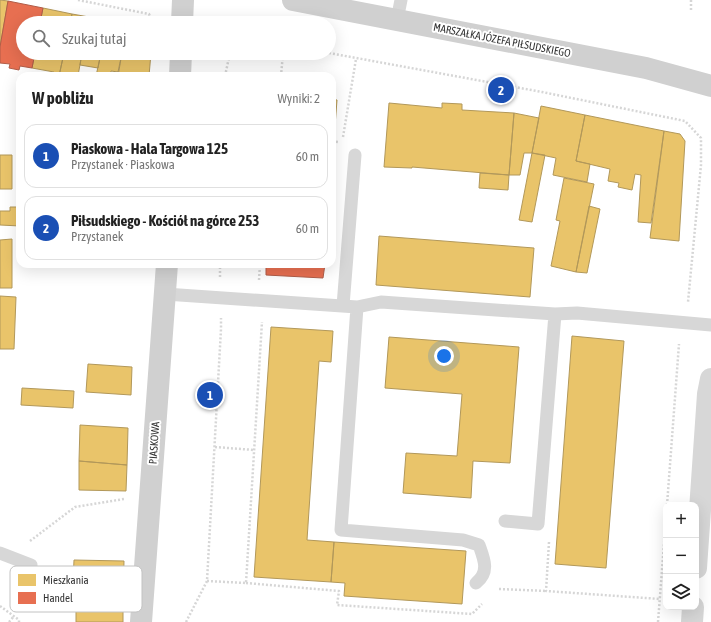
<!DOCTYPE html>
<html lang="pl">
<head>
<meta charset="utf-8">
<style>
	:root { --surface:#fff; --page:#f2f2f2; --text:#222; --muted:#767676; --line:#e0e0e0; --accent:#7a7a7a }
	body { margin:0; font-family:"Asap Condensed",sans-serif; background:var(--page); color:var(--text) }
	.controls { position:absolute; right:12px; bottom:12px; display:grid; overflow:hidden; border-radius:8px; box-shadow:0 4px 16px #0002 }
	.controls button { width:36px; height:36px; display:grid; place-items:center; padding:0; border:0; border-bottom:1px solid var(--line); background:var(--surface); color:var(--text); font:20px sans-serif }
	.you { position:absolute; left:444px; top:356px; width:14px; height:14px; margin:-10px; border:3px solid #fff; border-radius:50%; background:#1a73e8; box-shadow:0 0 0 6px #1a73e833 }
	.badge { display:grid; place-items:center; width:26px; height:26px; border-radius:50%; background:var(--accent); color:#fff; font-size:13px; font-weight:700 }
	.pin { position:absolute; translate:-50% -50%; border:2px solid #fff; box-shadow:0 1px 4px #0006 }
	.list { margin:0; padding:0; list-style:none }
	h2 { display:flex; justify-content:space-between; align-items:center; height:52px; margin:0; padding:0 16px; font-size:17px }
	h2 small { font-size:13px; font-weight:400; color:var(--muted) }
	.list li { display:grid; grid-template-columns:26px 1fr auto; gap:12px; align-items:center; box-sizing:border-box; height:64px; margin:0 8px 8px; padding:0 8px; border:1px solid var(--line); border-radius:12px }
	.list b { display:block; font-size:15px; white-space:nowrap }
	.list p { margin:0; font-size:13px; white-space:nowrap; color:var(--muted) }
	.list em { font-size:13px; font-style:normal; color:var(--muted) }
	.icon { flex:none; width:22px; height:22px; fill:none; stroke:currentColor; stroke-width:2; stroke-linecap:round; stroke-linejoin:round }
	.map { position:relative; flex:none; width:711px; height:622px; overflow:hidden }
	.search { position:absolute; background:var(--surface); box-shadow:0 4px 16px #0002; left:16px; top:16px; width:320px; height:44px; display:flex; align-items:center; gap:10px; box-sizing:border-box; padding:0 14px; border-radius:22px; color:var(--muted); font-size:15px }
	.panel { position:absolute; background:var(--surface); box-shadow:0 4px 16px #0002; left:16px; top:72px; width:320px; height:196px; border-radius:12px }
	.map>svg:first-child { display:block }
	.homes { fill:#e9c46a; stroke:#b2985a }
	.shops { fill:#e76f51; stroke:#b15d48 }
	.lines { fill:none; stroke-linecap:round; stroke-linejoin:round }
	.path { stroke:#d6d6d6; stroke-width:2.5; stroke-dasharray:2 2; stroke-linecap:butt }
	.lane { stroke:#d7d7d7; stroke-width:13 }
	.street { stroke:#d7d7d7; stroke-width:22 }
	.secondary { stroke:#d0d0d0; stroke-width:22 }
	.labels { text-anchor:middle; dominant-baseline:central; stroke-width:4; stroke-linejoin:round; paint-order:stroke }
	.street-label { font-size:11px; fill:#333; stroke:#fff }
	.key { fill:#fff; stroke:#c2c2c2; stroke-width:1 }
	.key-label { font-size:11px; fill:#333 }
</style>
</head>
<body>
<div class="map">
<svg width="711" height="622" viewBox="0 0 711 622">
	<rect width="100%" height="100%" fill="#fff"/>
	<path class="homes" d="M 0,0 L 8,1 L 0,47 Z
		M 43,8 L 72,14 L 70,23 L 40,23 Z
		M 72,14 L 89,17 L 88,23 L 70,23 Z
		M 89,17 L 107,21 L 107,23 L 88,23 Z
		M 35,53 L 64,53 L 59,76 L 53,76 L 54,72 L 32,68 Z
		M 64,53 L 82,53 L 78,76 L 66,74 L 66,76 L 59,76 Z
		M 82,53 L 101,53 L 98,68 L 80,65 Z
		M 101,53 L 122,53 L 118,72 L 111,71 L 111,76 L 96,76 Z
		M 122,53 L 151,53 L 149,76 L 118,76 Z
		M 332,99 L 337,100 L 335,126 L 332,126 Z
		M 389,103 L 442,108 L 442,103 L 462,104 L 462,110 L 514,113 L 509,175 L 412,167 L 412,168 L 384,167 Z
		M 541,106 L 585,115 L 576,161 L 590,164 L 587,182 L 553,175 L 556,158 L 532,153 Z
		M 514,113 L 539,118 L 532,153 L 524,153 L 520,175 L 509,175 Z
		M 585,115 L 664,131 L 651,223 L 638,222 L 641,175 L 635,174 L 632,190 L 618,187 L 619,183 L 608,181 L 610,169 L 576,161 Z
		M 664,131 L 680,134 L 685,141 L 679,241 L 650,238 Z
		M 532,153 L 545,155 L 532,222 L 519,220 Z
		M 0,155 L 12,155 L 12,189 L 0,189 Z
		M 480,173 L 509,175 L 508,190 L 479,188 Z
		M 564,178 L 594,184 L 576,272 L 551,266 L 560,221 L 556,220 Z
		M 589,206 L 600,209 L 587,273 L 576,272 Z
		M 10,207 L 20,207 L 20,226 L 0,225 L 0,211 L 10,211 Z
		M 379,236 L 534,248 L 530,297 L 376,285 Z
		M 12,239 L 12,288 L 0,288 L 0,240 Z
		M 91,264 L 137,264 L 137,266 Z
		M 0,296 L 16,297 L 14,349 L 0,349 Z
		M 271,327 L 333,331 L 331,362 L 319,361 L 307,540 L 334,542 L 331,582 L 254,577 Z
		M 572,336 L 624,341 L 606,568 L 555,564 Z
		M 389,337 L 519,347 L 510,463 L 473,461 L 471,498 L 403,493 L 406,453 L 457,456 L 462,394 L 385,388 Z
		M 88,364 L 132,367 L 131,395 L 86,392 Z
		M 22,388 L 74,391 L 73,408 L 21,405 Z
		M 80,425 L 128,428 L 127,465 L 79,461 Z
		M 79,461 L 127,465 L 126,491 L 79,490 Z
		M 334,542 L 466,551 L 462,604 L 344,596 L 345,583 L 331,582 Z
		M 74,560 L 124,561 L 123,606 L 72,604 Z
		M 76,604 L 123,606 L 123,622 L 76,622 Z"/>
	<path class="shops" d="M 8,1 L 43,8 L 40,23 L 23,23 L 23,53 L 35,53 L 32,68 L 20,66 L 19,70 L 9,68 L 10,64 L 0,63 L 0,47 Z
		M 266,264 L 325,264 L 323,278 L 266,275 Z"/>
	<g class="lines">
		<path class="path" d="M 78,0 L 149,14 L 153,23
			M 691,10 L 691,0
			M 329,53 L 542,92 L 685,121 L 701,138 L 701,165 L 688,302
			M 225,76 L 230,53
			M 281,76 L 283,53
			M 343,137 L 356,59
			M 332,141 L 338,142
			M 220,277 L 220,264
			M 259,280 L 260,264
			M 215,447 L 254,450
			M 667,505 L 679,344
			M 30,541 L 75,507 L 124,499
			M 549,542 L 546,591 L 660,599
			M 207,581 L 246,583 L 262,322
			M 246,583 L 339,591 L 337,605 L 472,614 L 482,604
			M 499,589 L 546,591
			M 0,606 L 19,620 L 19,622
			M 9,622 L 14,616
			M 186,622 L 207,581 L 221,329 L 221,318
			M 658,622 L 666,518"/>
		<path class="lane" d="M 397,20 L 401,0
			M 165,294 L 357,307 L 381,302 L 555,314 L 577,313 L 711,325
			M 343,306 L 355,155
			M 357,307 L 341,530 L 463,540 L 479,545 C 484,559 490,572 476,583
			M 505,521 L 538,524 L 555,314
			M 0,553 L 31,565"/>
		<path class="street" d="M 696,568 L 708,394 L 711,379
			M 692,622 L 693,607"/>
		<path class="secondary" d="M 293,0 L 646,68 L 711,86
			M 182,23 L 183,0
			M 180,76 L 181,53
			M 141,622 L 167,264"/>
	</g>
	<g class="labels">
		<g class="street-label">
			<text transform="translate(502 40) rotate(11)">MARSZAŁKA JÓZEFA PIŁSUDSKIEGO</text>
			<text transform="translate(154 443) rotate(-86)">PIASKOWA</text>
		</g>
	</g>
	<rect x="10" y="566" width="132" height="46" rx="6" class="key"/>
	<rect x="18" y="574" width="18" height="12" fill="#e9c46a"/>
	<rect x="18" y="592" width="18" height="12" fill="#e76f51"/>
	<g class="key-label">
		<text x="43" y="584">Mieszkania</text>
		<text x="43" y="602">Handel</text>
	</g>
</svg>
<div class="controls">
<button>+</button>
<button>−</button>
<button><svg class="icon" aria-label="layers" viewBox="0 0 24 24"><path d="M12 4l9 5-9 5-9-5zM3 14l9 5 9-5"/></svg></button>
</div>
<div class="you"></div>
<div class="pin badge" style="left:210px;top:395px;background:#1a4fb4">1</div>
<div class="pin badge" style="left:501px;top:90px;background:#1a4fb4">2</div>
<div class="search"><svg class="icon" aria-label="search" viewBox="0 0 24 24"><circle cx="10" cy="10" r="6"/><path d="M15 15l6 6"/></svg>Szukaj tutaj</div>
<section class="panel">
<h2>W pobliżu<small>Wyniki: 2</small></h2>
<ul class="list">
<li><span class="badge" style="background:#1a4fb4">1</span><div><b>Piaskowa - Hala Targowa 125</b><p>Przystanek · Piaskowa</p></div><em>60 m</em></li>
<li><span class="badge" style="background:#1a4fb4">2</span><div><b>Piłsudskiego - Kościół na górce 253</b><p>Przystanek</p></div><em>60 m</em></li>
</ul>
</section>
</div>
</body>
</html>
